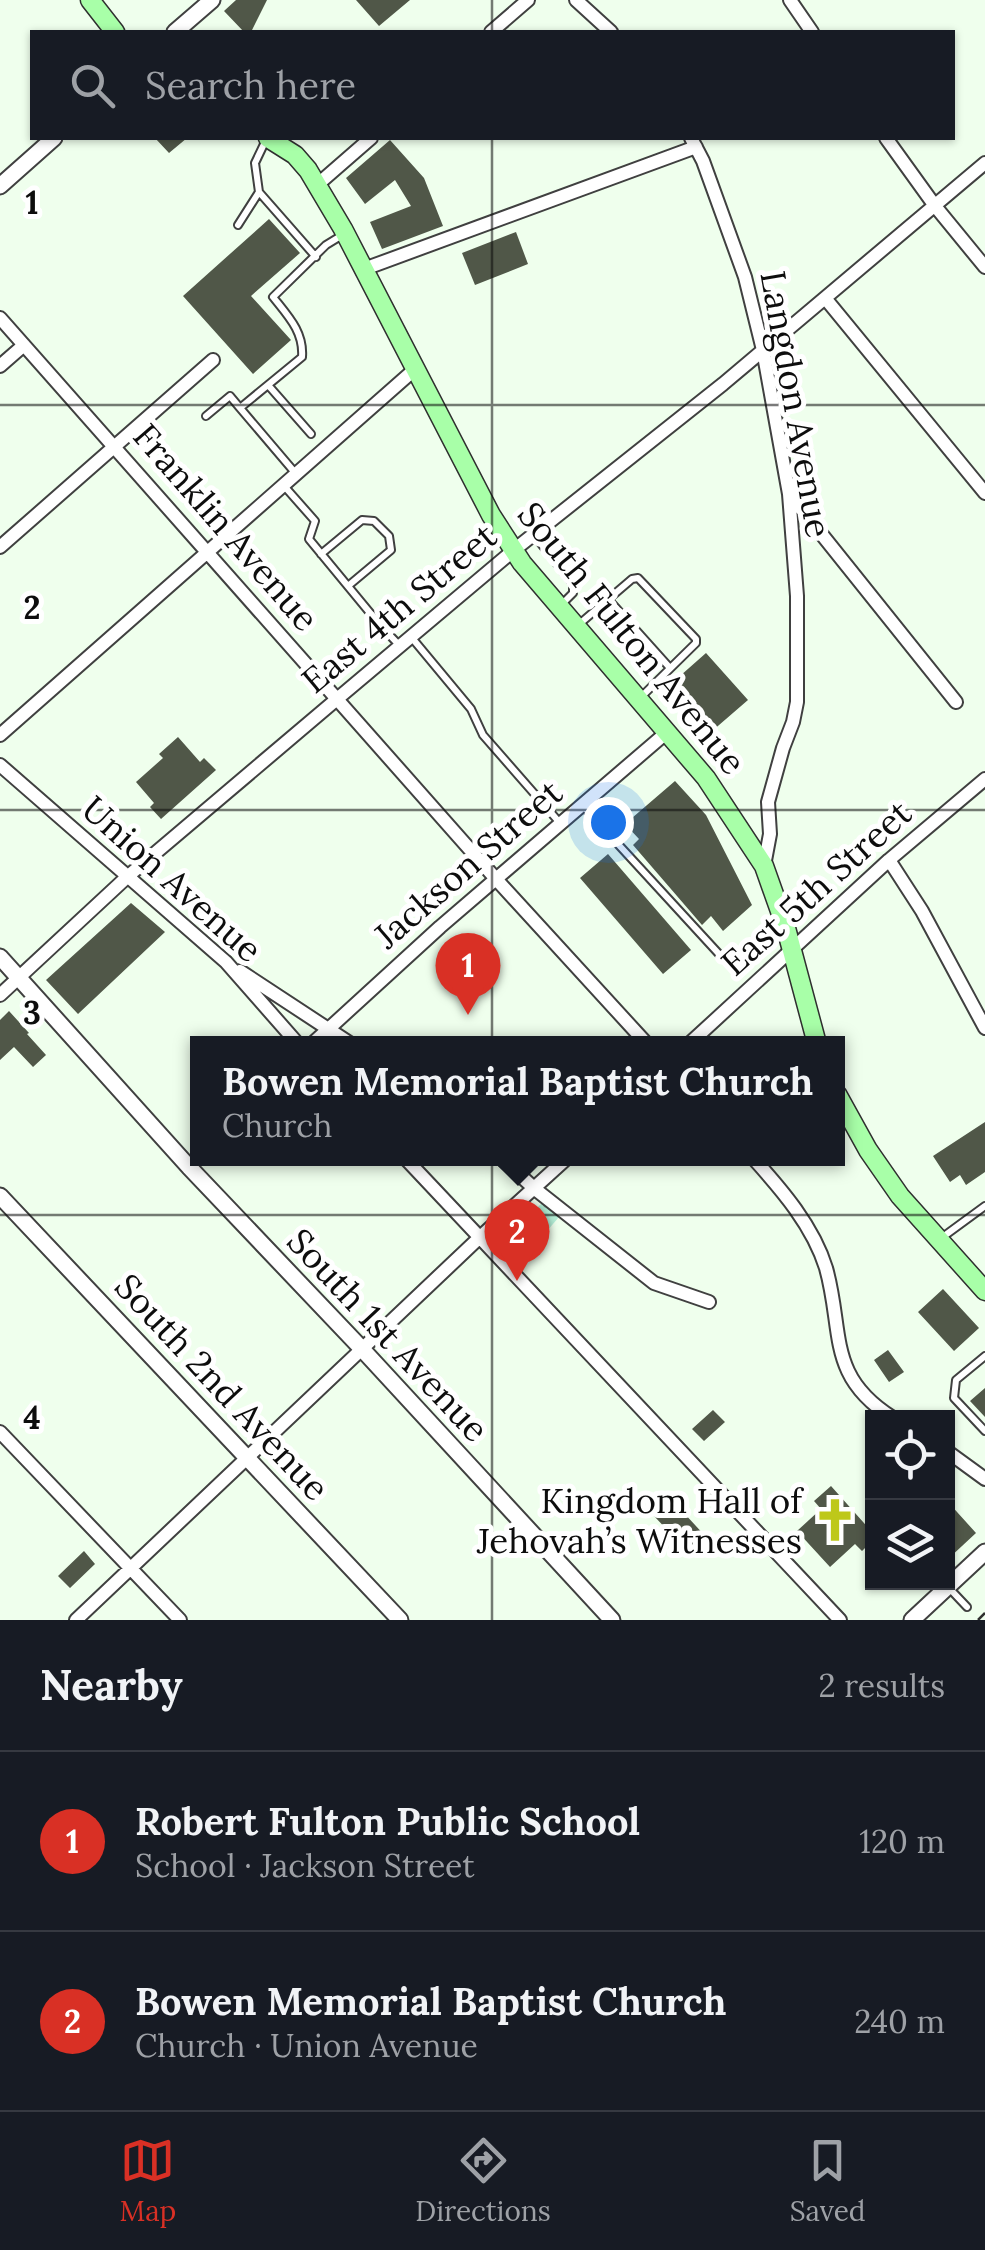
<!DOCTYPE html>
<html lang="en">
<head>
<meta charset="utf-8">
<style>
	:root { --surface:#171b24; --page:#20242c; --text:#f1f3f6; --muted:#9ea1a6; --line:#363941; --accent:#d93025 }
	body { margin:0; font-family:Lora,serif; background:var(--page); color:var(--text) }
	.controls { position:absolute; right:30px; bottom:30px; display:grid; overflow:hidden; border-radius:0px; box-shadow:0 2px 8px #0004 }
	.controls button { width:90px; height:90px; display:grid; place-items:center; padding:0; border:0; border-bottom:2px solid var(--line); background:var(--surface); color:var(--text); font:50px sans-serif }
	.you { position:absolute; left:608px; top:822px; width:35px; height:35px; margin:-25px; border:8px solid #fff; border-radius:50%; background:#1a73e8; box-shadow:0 0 0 15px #1a73e833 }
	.badge { display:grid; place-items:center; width:65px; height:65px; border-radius:50%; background:var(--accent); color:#fff; font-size:32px; font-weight:700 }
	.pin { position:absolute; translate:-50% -82px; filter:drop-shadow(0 2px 5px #0008) }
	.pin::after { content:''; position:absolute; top:52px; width:35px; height:30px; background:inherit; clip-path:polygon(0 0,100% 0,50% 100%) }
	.popup { position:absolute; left:190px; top:1036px; width:655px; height:130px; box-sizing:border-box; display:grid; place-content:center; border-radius:0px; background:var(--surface); filter:drop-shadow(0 2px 8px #0005); font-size:32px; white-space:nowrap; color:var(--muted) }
	.popup b { font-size:38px; color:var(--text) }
	.popup::after { content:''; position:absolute; left:50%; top:100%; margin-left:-20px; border:20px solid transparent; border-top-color:var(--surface) }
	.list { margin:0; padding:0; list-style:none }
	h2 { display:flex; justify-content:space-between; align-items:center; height:130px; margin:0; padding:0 40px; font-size:42px }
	h2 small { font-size:32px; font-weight:400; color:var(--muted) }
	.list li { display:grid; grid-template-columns:65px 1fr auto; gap:30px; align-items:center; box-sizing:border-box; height:180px; padding:0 40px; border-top:2px solid var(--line) }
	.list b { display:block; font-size:38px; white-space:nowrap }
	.list p { margin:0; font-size:32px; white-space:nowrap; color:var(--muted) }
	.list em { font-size:32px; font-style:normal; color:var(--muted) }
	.icon { flex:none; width:55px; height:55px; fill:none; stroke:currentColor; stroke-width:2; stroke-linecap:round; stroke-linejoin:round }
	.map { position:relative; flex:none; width:985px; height:1620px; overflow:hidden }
	.search { position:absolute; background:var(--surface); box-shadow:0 2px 8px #0004; left:30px; right:30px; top:30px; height:110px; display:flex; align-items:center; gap:25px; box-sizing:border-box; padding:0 35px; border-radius:0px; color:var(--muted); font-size:38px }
	.sheet { height:490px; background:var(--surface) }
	nav { display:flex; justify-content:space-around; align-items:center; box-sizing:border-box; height:140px; border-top:2px solid var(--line); background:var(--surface); font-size:28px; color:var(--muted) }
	nav a { display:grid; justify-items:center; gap:5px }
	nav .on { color:var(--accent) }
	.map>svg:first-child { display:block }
	.park { fill:url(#park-crowns) }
	.building { fill:#505748 }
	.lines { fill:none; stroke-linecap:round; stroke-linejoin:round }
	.service-casing { stroke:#404040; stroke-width:10 }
	.minor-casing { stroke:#404040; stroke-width:16 }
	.tertiary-casing { stroke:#404040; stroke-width:19 }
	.secondary-casing { stroke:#2f2f2f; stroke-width:21 }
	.path { stroke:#2f2f2f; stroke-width:2.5; stroke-dasharray:10 5; stroke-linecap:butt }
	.service { stroke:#fff; stroke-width:6 }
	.minor { stroke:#fff; stroke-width:12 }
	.tertiary { stroke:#fff; stroke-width:15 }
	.secondary { stroke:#a8ffa8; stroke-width:18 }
	.grid { fill:none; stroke:#0d0d0d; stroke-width:2.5; stroke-opacity:0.55 }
	.labels { text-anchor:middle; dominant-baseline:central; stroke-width:10; stroke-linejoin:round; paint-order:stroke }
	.street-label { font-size:35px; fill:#0d0d0d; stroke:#fff }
	.poi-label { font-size:35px; fill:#0d0d0d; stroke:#fff; text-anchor:end }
	.grid-label { font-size:32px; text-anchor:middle; font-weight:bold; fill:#0d0d0d; stroke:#fff; stroke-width:10; stroke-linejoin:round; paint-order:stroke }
</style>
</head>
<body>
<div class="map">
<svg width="985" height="1620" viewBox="0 0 985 1620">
	<defs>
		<pattern id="park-crowns" width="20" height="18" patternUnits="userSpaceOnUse" patternTransform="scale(2.5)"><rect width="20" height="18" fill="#b3edd5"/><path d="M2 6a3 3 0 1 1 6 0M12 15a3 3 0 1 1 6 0" fill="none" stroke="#99cab6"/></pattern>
	</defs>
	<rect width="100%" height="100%" fill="#efffed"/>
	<path class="park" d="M 542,1203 L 559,1217 L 522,1260 L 504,1240 Z"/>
	<path class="building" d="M 236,0 L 267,0 L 251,32 L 244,32 L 224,11 Z
		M 356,0 L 410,0 L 379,26 Z
		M 155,138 L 187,138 L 169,153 Z
		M 390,140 L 424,178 L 443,226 L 382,249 L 370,222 L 411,206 L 395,180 L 365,204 L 346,178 Z
		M 269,219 L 300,253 L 251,296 L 291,340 L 253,374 L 183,296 Z
		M 516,232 L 528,264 L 475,285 L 462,253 Z
		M 706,653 L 748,700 L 704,738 L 663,691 Z
		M 178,737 L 200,762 L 204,758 L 216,770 L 161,819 L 150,807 L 154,803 L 136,782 L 163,758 L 159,754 Z
		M 675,781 L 706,815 L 752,905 L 723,931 L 711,916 L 702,925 L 633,845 L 639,839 L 625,824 Z
		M 608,854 L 691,950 L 663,974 L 580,878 Z
		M 131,903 L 165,932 L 78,1014 L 46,980 Z
		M 9,1011 L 29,1033 L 27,1034 L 46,1055 L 33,1067 L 14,1047 L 0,1060 L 0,1020 Z
		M 985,1122 L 985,1172 L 966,1185 L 960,1175 L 950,1182 L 933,1156 Z
		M 943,1289 L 979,1328 L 954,1351 L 918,1312 Z
		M 888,1350 L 904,1372 L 889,1382 L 874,1360 Z
		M 985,1388 L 985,1417 L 970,1401 Z
		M 713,1410 L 725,1422 L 704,1441 L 692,1429 Z
		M 831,1486 L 872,1532 L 872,1541 L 862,1551 L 855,1544 L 830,1567 L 797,1531 L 821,1509 L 814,1501 Z
		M 672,1500 L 707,1538 L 690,1554 L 654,1516 Z
		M 948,1502 L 976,1533 L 948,1559 Z
		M 84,1551 L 95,1564 L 70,1588 L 58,1576 Z"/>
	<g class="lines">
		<g class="service-casing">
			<path id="service" d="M 265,142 L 255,163 L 259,192 L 316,257
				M 238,225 L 259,192
				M 268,385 L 311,434
				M 206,416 L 230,396 L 240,408
				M 297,475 L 240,408 L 302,357 C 304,332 288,316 273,297 L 326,245 L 344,234
				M 285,487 L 315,521 L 309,539 L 380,625 L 400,646
				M 534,535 L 573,584 L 573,593 L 560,606
				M 321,554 L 362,520 L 374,521 L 389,536 L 391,550 L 348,586
				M 609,600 L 670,668
				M 577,626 L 632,579 L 638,578 L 696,639 L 696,643 L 639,699
				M 412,638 L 471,709 L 483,735 L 560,823
				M 583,806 L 719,954
				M 940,1239 L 985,1206
				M 985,1356 L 956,1380 L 954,1398 L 985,1431
				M 950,1589 L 967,1607"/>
		</g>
		<g class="minor-casing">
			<path id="minor" d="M 576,0 L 611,32
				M 790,0 L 812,32
				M 491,32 L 528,0
				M 691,138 L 703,161 L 745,277 L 763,350 L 789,494 L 797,596 L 797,702 L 793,722 L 783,748 L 768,802 L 770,834 L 764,866
				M 886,138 L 935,206 L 985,267
				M 317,185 L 371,138
				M 364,269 L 696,147
				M 825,298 L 985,493
				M 0,318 L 496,879 L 647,1044
				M 0,366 L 24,345
				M 791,496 L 956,702
				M 0,547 L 213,360
				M 0,735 L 414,370
				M 0,765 L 226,962 L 298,1044
				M 889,860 L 922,911 L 985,1028
				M 240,971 L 351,1044
				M 0,995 L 127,877 L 337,699 L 514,550 L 723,384 L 985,163
				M 312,1044 L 440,927 L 666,733
				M 689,1044 L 889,860 L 985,779
				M 405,1158 L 840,1620
				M 501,1158 L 535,1189 L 654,1283 L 709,1302
				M 753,1158 C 782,1190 813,1226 826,1268 C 844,1332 826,1376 893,1418
				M 0,1432 L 180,1620
				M 948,1452 L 985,1479
				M 76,1620 L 479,1238 L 567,1158"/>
		</g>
		<g class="tertiary-casing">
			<path id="tertiary" d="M 175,32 L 212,0
				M 0,186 L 54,138
				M 0,957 L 189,1167 L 362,1349 L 612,1620
				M 0,1196 L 400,1620
				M 912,1620 L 985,1552"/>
		</g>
		<g class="secondary-casing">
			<path id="secondary" d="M 90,0 L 115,32
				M 268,138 L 295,155 L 308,170 L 343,229 L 491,515 L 522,563 L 706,778 L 764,866 L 786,928 L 817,1044
				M 837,1094 L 868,1150 L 900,1196 L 985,1291"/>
		</g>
		<path class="path" d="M 978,1620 L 985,1613"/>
		<use href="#service" class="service"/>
		<use href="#minor" class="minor"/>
		<use href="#tertiary" class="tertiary"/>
		<use href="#secondary" class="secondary"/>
	</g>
	<path class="grid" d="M 492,0 L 492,32M 492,138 L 492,1620M 0,405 L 985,405M 0,810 L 985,810M 0,1215 L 985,1215"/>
	<defs>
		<g id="church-bare" transform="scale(3.45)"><path d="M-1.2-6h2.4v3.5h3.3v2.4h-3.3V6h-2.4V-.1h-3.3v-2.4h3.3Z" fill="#bec81a" stroke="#fff" stroke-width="2.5" paint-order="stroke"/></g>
	</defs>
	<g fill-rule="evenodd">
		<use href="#church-bare" x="835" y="1520"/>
	</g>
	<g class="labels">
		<g class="street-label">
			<text transform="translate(796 404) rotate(80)">Langdon Avenue</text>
			<text transform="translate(226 527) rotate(49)">Franklin Avenue</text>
			<text transform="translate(399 608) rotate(-40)">East 4th Street</text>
			<text transform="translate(632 638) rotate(51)">South Fulton Avenue</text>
			<text transform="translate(468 864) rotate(-41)">Jackson Street</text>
			<text transform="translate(172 879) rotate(42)">Union Avenue</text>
			<text transform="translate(816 888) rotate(-42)">East 5th Street</text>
			<text transform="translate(388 1335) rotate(47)">South 1st Avenue</text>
			<text transform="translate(222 1387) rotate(47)">South 2nd Avenue</text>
		</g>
		<g class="poi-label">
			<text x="802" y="1500">Kingdom Hall of<tspan x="802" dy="40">Jehovah’s Witnesses</tspan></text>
		</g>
	</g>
	<g class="grid-label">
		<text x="32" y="214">1</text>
		<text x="32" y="619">2</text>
		<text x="32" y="1024">3</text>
		<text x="32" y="1429">4</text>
	</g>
</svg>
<div class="controls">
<button><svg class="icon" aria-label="locate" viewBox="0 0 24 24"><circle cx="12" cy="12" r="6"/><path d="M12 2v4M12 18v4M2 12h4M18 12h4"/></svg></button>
<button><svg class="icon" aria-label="layers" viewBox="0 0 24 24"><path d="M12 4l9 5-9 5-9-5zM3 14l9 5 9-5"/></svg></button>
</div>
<div class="you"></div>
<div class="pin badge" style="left:468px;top:1015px">1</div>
<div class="pin badge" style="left:517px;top:1281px">2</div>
<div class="popup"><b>Bowen Memorial Baptist Church</b>Church</div>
<div class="search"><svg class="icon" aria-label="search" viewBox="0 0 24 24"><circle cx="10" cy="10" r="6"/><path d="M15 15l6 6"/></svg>Search here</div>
</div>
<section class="sheet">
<h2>Nearby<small>2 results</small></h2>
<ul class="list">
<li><span class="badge">1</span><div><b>Robert Fulton Public School</b><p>School · Jackson Street</p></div><em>120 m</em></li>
<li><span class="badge">2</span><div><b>Bowen Memorial Baptist Church</b><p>Church · Union Avenue</p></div><em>240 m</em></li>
</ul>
</section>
<nav>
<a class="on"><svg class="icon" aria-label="map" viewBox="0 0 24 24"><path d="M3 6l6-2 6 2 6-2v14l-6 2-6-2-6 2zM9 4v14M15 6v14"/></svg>Map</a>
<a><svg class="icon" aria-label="directions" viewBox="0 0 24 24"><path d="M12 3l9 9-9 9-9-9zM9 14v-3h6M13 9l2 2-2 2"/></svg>Directions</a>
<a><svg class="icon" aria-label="saved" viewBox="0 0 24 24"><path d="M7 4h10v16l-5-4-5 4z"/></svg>Saved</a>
</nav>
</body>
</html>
